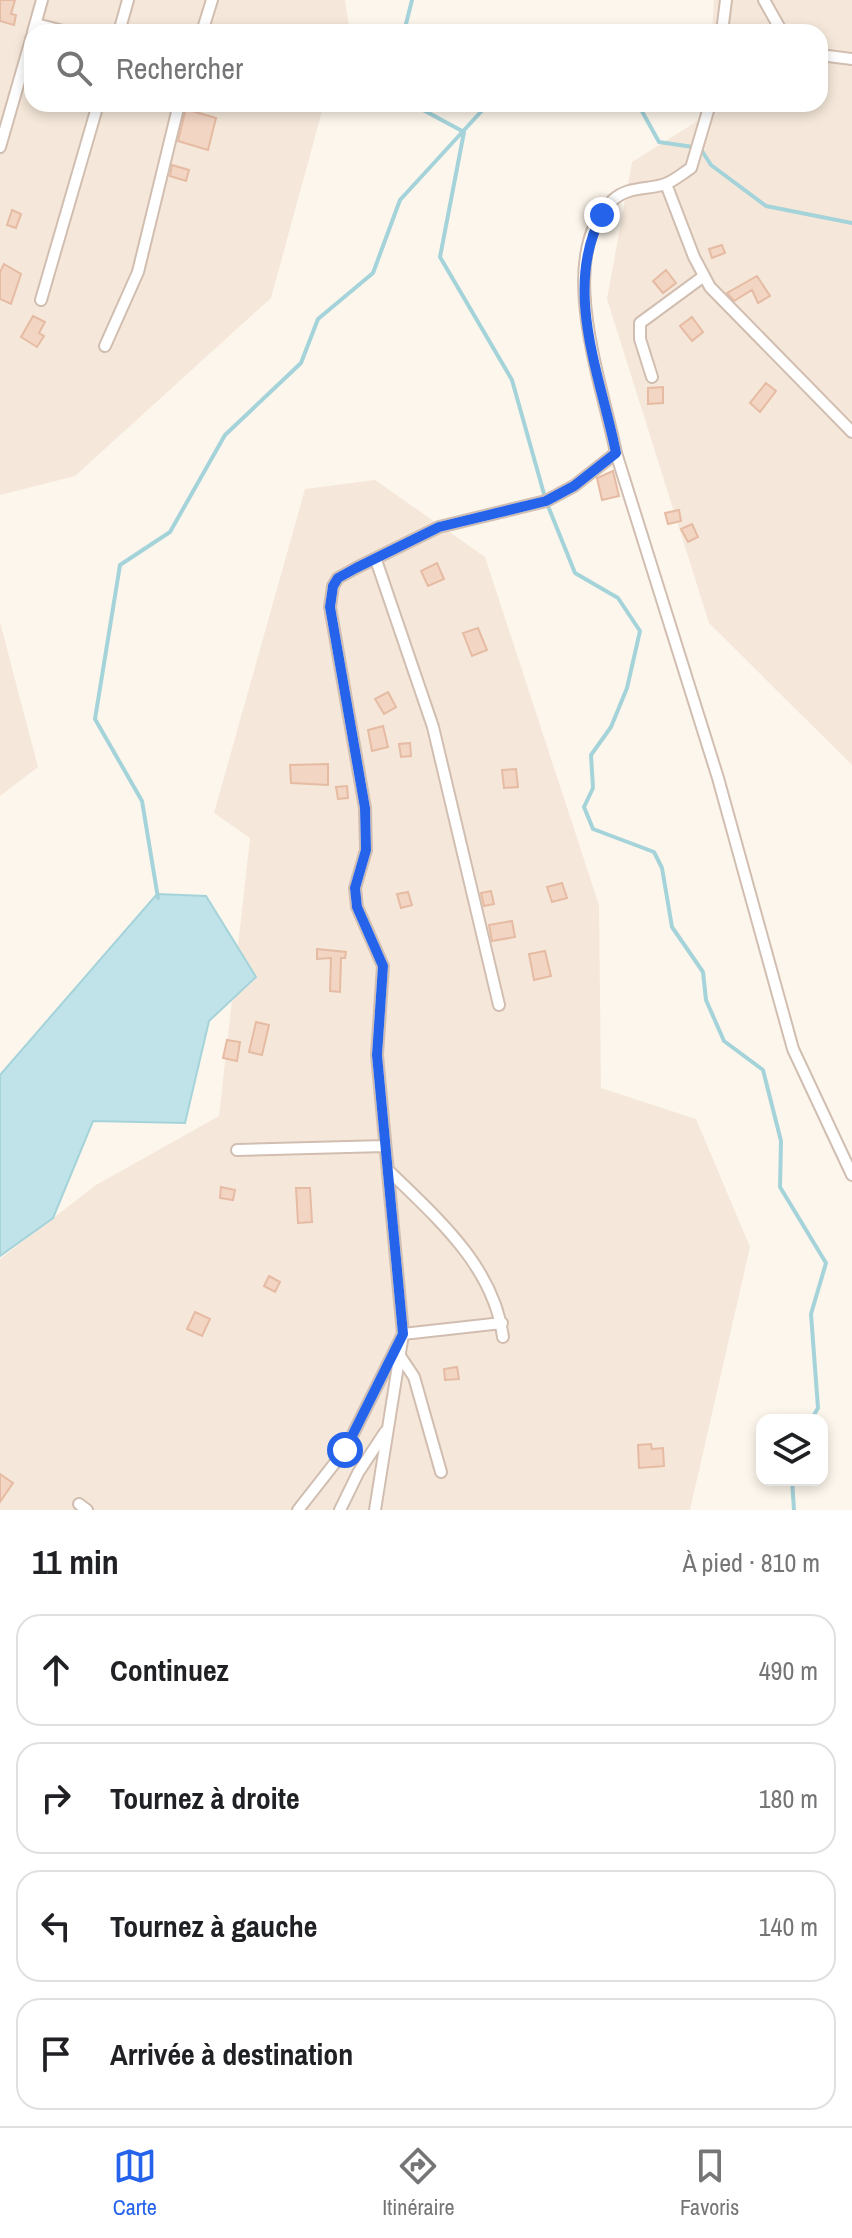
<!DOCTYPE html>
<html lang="fr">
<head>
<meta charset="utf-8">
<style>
	:root { --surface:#fff; --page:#f2f2f2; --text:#202124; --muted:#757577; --line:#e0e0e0; --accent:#2563eb }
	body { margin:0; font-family:"Archivo Narrow",sans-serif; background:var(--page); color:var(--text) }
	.controls { position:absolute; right:24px; bottom:24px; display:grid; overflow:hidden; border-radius:16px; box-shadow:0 4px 12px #0003 }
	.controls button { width:72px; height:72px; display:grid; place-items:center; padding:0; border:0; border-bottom:2px solid var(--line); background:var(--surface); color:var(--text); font:40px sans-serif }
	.stop { position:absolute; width:24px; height:24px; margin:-18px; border:6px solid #2563eb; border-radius:50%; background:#fff }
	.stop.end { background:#2563eb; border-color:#fff; box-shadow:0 2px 8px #0008 }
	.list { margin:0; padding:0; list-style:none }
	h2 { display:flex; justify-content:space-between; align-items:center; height:104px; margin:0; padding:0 32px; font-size:34px }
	h2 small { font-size:26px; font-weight:400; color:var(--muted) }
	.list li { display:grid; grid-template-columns:52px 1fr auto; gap:24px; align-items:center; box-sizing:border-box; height:112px; margin:0 16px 16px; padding:0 16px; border:2px solid var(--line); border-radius:24px }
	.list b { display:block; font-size:30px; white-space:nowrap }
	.list em { font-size:26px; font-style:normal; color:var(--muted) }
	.icon { flex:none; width:44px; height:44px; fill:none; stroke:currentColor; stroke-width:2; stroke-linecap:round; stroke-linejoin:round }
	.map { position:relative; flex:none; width:852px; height:1510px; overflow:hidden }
	.search { position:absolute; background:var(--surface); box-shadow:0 4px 12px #0003; left:24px; right:24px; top:24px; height:88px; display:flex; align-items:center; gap:20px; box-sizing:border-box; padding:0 28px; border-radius:24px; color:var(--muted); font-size:30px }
	.sheet { height:616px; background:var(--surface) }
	nav { display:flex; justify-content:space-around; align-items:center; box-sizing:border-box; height:112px; border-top:2px solid var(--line); background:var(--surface); font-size:22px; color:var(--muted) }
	nav a { display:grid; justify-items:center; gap:4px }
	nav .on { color:var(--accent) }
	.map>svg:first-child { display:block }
	.residential { fill:#f5e8da }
	.water { fill:#bfe3e8; stroke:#a5d3da; stroke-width:2 }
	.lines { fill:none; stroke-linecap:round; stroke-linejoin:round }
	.stream { stroke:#a5d3da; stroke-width:4 }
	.building { fill:#f3d5c3; stroke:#e6bba3; stroke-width:2 }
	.minor-casing { stroke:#d1beb0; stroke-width:14 }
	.minor { stroke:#fff; stroke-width:10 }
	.route { stroke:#2563eb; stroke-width:10 }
</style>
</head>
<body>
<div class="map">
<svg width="852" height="1510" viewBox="0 0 852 1510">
	<rect width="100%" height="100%" fill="#fdf6ec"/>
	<path class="residential" d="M 0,0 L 345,0 L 350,32 L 32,32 L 32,104 L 324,104 L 271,298 L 75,476 L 0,495 Z
		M 714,0 L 852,0 L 852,765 L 709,623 L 607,299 L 632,162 L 707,115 L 708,104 L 820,104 L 820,32 L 712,32 Z
		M 375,480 L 485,557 L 599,905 L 601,1088 L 696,1119 L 750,1247 L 690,1510 L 0,1510 L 0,1259 L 96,1185 L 219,1116 L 250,838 L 214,813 L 305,489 Z
		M 0,622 L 38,767 L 0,796 Z"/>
	<path class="water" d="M 157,894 L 206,896 L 256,977 L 209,1021 L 185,1123 L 93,1121 L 53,1218 L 0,1256 L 0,1075 Z"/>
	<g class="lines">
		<path class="stream" d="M 404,32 L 412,0
			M 412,104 L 464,132 L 440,257 L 512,380 L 546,501 L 575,573 L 618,598 L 640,631 L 627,688 L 611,727 L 591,755 L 593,788 L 584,807 L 593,829 L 654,852 L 662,868 L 672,927 L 703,972 L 706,1000 L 724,1041 L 763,1070 L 781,1141 L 780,1187 L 826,1263 L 811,1314 L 818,1408 L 811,1420
			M 638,104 L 659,142 L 700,148 L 711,165 L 766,206 L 852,223
			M 158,898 L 142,801 L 95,719 L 120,565 L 170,532 L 225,435 L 301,363 L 318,319 L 373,273 L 400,200 L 488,104
			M 792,1480 L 794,1510"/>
	</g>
	<path class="building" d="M 0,0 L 15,0 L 11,14 L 16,15 L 14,25 L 0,21 Z
		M 187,104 L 194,104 L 192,111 L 216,118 L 208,150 L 178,141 Z
		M 172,165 L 189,170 L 186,181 L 170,176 Z
		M 12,210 L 21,214 L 16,228 L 7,225 Z
		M 722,245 L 725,253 L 712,258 L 709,249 Z
		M 4,264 L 21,274 L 11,304 L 0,299 L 0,272 Z
		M 666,270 L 676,283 L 663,293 L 653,281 Z
		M 757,276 L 770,296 L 758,303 L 752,290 L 734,301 L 727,293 Z
		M 33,316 L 45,322 L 39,333 L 44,336 L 37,347 L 21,337 Z
		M 692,317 L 703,332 L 692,341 L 680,326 Z
		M 766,383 L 776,391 L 760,412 L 750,403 Z
		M 663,387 L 663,403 L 648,404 L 648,388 Z
		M 613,471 L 619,496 L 602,500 L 597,478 Z
		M 679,510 L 681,521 L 668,524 L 665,513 Z
		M 692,524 L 698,537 L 688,542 L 681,529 Z
		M 437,563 L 444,579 L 428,586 L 421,571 Z
		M 478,628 L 487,650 L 472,656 L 463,633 Z
		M 388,692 L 396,707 L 384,714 L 375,699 Z
		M 383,726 L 388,747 L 372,751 L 368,730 Z
		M 410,743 L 411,756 L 401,757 L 399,744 Z
		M 328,764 L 328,785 L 291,783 L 290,765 Z
		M 516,769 L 518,787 L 504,788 L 502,770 Z
		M 347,786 L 348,798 L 338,799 L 336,787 Z
		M 562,883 L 567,898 L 552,902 L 547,887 Z
		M 491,891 L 494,904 L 484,906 L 481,893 Z
		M 408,892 L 412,905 L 401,908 L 397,894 Z
		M 512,921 L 515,937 L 492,941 L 489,925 Z
		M 317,949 L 346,952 L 345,958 L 341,958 L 340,992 L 330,991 L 331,958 L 317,959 Z
		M 545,951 L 551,976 L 534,980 L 529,954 Z
		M 256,1022 L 269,1025 L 262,1055 L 249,1052 Z
		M 227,1040 L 240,1042 L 237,1061 L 223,1058 Z
		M 221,1187 L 235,1190 L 233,1200 L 220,1198 Z
		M 296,1188 L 310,1188 L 312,1222 L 298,1223 Z
		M 269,1276 L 280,1282 L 275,1292 L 264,1286 Z
		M 195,1312 L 210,1319 L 202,1336 L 187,1329 Z
		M 457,1367 L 459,1379 L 445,1380 L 444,1369 Z
		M 651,1444 L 652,1449 L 663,1448 L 664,1466 L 639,1468 L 638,1445 Z
		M 0,1474 L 13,1483 L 0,1502 Z"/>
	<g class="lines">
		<g class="minor-casing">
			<path id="minor" d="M 764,0 L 782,32
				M 36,24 L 67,32
				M 33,32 L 42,0
				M 119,32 L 128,0
				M 202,32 L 212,0
				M 722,32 L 726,0
				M 820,55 L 852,59
				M 0,147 L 32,36
				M 666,184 L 694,257 L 710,287 L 852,432
				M 41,300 L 98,104
				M 105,346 L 138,272 L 179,104
				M 652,377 L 640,339 L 640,323 L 704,276
				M 616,453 L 718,778 L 793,1049 L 852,1175
				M 376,560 L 433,727 L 499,1005
				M 237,1150 L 385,1146
				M 390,1172 C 438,1219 494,1267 503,1337
				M 400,1356 L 414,1377 L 441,1472
				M 79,1504 L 87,1510
				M 298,1510 L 345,1450 L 403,1334 L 502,1323
				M 340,1510 L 358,1473 L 385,1432
				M 375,1510 L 403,1334 L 377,1055 L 383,966 L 357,907 L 355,888 L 366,850 L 365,808 L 330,607 L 333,586 L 338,578 L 356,568 L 439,527 L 546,501 L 574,486 L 616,453 C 603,385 553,255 613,200 C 628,186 648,190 665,184 C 674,181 683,173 691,168 L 710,104"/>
		</g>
		<use href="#minor" class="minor"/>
	</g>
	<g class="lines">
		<path class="route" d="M 345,1450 L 403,1334 L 377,1055 L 383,966 L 357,907 L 355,888 L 366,850 L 365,808 L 330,607 L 333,586 L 338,578 L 356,568 L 439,527 L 546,501 L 574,486 L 616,453 C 601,377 562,289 602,215"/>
	</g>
</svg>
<div class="controls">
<button><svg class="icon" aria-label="layers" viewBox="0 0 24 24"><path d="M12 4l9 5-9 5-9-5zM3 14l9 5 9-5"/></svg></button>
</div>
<div class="stop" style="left:345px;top:1450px"></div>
<div class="stop end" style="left:602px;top:215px"></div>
<div class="search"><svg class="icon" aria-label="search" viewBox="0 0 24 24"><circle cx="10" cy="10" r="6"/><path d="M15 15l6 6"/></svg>Rechercher</div>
</div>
<section class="sheet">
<h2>11 min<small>À pied · 810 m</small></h2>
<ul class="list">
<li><svg class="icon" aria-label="ahead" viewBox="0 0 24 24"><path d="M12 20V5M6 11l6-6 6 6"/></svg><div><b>Continuez</b></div><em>490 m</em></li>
<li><svg class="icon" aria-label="right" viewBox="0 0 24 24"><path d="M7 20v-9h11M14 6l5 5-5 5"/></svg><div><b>Tournez à droite</b></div><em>180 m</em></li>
<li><svg class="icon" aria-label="left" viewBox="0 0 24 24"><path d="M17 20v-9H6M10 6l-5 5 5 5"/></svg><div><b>Tournez à gauche</b></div><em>140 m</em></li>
<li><svg class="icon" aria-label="arrive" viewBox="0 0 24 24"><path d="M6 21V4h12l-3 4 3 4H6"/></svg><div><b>Arrivée à destination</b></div></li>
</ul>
</section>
<nav>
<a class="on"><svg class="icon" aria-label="map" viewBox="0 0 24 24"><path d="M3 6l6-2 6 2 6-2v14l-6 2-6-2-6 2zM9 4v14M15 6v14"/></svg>Carte</a>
<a><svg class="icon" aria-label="directions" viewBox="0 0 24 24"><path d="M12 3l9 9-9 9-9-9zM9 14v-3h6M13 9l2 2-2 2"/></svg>Itinéraire</a>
<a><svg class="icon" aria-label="saved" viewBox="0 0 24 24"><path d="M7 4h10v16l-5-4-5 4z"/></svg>Favoris</a>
</nav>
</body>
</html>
